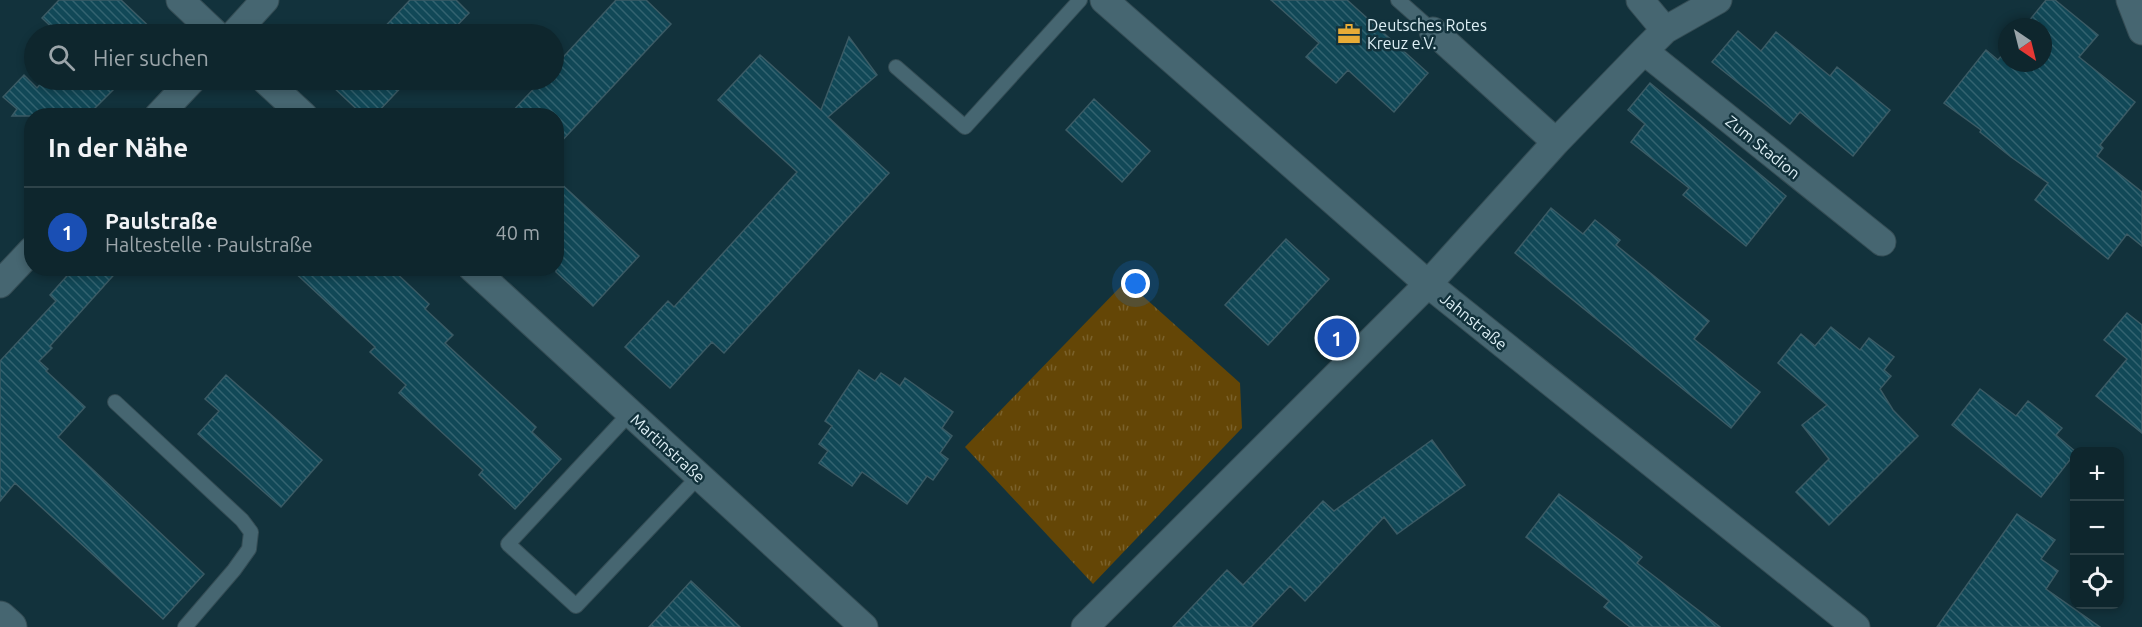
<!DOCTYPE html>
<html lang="de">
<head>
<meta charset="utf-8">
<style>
	:root { --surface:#0e262d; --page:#172e35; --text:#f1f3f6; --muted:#9ba5aa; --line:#2e4349; --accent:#b45309 }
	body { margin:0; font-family:Ubuntu,sans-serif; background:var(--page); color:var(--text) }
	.controls { position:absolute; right:18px; bottom:18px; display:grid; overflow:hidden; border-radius:12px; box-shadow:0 3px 9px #0003 }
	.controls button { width:54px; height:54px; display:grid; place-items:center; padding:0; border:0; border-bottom:2px solid var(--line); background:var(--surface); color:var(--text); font:30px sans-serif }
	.compass { position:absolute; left:1998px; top:18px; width:54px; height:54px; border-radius:50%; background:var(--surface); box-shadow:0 3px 9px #0003; rotate:145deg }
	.you { position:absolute; left:1136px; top:284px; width:21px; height:21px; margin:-15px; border:4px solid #fff; border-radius:50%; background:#1a73e8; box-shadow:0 0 0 9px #1a73e833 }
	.badge { display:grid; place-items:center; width:39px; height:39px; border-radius:50%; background:var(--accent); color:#fff; font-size:20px; font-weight:700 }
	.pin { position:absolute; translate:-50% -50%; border:3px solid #fff; box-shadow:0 2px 6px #0006 }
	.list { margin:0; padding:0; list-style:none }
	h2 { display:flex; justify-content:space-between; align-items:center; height:78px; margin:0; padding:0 24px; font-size:26px }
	h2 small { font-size:20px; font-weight:400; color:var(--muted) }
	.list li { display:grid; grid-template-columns:39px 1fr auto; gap:18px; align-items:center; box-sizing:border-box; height:90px; padding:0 24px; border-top:2px solid var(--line) }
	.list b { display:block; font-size:22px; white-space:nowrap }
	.list p { margin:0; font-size:20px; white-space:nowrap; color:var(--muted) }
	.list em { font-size:20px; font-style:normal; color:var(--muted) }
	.icon { flex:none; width:33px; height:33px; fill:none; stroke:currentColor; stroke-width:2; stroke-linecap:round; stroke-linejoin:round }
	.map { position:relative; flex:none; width:2142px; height:627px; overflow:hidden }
	.search { position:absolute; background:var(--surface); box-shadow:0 3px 9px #0003; left:24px; top:24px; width:540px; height:66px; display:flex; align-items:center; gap:15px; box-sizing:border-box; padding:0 21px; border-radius:33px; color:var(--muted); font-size:22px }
	.panel { position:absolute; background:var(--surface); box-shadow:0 3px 9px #0003; left:24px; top:108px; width:540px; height:168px; border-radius:24px }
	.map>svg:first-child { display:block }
	.grass { fill:url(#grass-tufts) }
	.building { fill:url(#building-back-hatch); stroke:#3b5b65; stroke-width:1.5 }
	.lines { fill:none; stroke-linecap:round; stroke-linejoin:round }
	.lane-casing { stroke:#354d55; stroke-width:16 }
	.street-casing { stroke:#354d55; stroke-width:29 }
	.secondary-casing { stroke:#354d55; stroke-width:35 }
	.lane { stroke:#466671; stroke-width:14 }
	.street { stroke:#466671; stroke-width:27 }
	.secondary { stroke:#466671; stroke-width:33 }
	.labels { text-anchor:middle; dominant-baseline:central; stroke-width:5; stroke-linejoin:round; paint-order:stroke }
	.poi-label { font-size:16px; fill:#ddeff5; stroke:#12323c; text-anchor:start }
	.street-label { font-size:16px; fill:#ddeff5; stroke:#12323c }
</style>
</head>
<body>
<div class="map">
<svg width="2142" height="627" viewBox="0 0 2142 627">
	<defs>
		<pattern id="grass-tufts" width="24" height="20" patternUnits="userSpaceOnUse" patternTransform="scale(1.5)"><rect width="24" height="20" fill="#644606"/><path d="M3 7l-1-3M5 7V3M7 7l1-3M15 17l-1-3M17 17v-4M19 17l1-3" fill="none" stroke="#7a612b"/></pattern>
		<pattern id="building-back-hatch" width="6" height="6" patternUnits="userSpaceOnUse" patternTransform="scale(1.5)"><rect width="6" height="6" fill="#114857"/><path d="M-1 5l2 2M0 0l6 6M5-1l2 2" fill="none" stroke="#336370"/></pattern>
	</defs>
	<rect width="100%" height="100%" fill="#12323c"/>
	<path class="grass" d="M 1126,281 L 1240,383 L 1242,428 L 1093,584 L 965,447 Z"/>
	<path class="building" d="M 59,0 L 121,0 L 157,34 L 59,34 L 42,18 Z
		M 410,0 L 456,0 L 469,13 L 449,34 L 378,34 Z
		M 616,0 L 646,0 L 671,24 L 556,147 L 556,116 L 508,116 L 542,80 L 554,80 L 554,67 Z
		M 1271,0 L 1347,0 L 1428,73 L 1394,112 L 1348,70 L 1336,83 L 1306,57 L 1319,43 Z
		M 2046,0 L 2055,0 L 2098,35 L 2079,57 L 2135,102 L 2100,145 L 2103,148 L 2097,156 L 2142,192 L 2142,246 L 2127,234 L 2108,259 L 2035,200 L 2048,183 L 2011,157 L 1980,132 L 1981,130 L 1944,103 L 1986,50 L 1998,60 L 2007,49 L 2007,63 L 2043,63 L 2043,27 L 2024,27 Z
		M 1738,31 L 1761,51 L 1776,32 L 1830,76 L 1837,67 L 1890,110 L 1853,156 L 1800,112 L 1790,124 L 1712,62 Z
		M 849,37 L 877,75 L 828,117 L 889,173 L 724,353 L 712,342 L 670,388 L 625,347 L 668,301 L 674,307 L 797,172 L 718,100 L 760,55 L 821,110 Z
		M 24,75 L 37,88 L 44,80 L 123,80 L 87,116 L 12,116 L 17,109 L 3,97 Z
		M 336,80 L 408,80 L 374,116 L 364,116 L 331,85 Z
		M 1650,83 L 1786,196 L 1746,246 L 1683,195 L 1689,188 L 1631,142 L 1645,124 L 1628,110 Z
		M 1094,99 L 1150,151 L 1122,182 L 1066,130 Z
		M 556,179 L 639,256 L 593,306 L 556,272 Z
		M 1551,208 L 1583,234 L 1595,220 L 1620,240 L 1616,245 L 1709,321 L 1694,339 L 1760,392 L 1731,428 L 1515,253 Z
		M 1286,239 L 1329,279 L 1268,345 L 1225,305 Z
		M 74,268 L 120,268 L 50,346 L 52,348 L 39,361 L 48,369 L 46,371 L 85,407 L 58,437 L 204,574 L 163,619 L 15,483 L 0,501 L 0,361 L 56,301 L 50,295 Z
		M 290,268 L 391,268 L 429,304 L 425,309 L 453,335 L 445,343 L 536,427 L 532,432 L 561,459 L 515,509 L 479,475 L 483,470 L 399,393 L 406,385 L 370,352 L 375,347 Z
		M 2127,313 L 2142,325 L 2142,433 L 2096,396 L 2127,359 L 2104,340 Z
		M 1831,327 L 1860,350 L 1869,338 L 1894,357 L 1884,370 L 1891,376 L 1880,389 L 1893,410 L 1918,436 L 1829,525 L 1796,492 L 1829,459 L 1802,425 L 1827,405 L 1778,363 L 1801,334 L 1815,346 Z
		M 859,370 L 875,381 L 881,373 L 900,386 L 905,378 L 953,412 L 942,428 L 952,436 L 940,453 L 948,459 L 933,480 L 927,476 L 907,504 L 862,472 L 852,486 L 819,463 L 828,451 L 819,444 L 832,426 L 825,421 Z
		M 226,375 L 322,460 L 281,507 L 198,434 L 219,411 L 205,399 Z
		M 1980,389 L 2016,416 L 2028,401 L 2062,428 L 2056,435 L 2076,452 L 2041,497 L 1952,425 Z
		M 1432,440 L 1465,485 L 1397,534 L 1384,517 L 1305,601 L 1290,586 L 1251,627 L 1173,627 L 1227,570 L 1243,585 L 1323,501 L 1334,511 Z
		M 1559,494 L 1642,557 L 1637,563 L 1720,627 L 1630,627 L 1604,607 L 1609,601 L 1526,537 Z
		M 2017,514 L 2055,540 L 2041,559 L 2058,571 L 2046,589 L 2100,627 L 1937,627 Z
		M 691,581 L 740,627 L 649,627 Z"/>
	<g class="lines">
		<g class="lane-casing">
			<path id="lane" d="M 1398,0 L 1433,31
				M 896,67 L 965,127 L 1080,0
				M 115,402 L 242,520 L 251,532 L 249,549 L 234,570 L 185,627
				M 630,413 L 508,544 L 576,606 L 699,476"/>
		</g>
		<g class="street-casing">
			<path id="street" d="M 180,0 L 216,34
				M 1104,0 L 1428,284 L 1856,627
				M 1640,0 L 1665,30
				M 2130,0 L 2142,31
				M 1433,31 L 1556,142
				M 234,34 L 265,0
				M 1644,51 L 1882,242
				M 265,80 L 304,116
				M 158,116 L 192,80
				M 472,268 L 864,627
				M 0,284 L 32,250
				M 1085,627 L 1428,284 L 1556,142 L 1644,51 L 1665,30 L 1718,0"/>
		</g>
		<g class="secondary-casing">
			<path id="secondary" d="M 0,618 L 10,627"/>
		</g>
		<use href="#lane" class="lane"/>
		<use href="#street" class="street"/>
		<use href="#secondary" class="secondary"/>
	</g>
	<defs>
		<g id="office-bare" transform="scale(1.8)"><path d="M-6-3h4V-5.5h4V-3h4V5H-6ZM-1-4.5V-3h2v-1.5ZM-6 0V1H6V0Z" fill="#e7ac37" stroke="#12323c" stroke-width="2.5" paint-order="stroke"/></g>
	</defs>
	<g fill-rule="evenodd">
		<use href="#office-bare" x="1349" y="34"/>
	</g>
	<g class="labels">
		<g class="poi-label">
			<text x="1367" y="25">Deutsches Rotes<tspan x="1367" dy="18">Kreuz e.V.</tspan></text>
		</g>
		<g class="street-label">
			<text transform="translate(1763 147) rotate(39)">Zum Stadion</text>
			<text transform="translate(1474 321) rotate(39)">Jahnstraße</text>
			<text transform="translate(668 448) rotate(42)">Martinstraße</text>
		</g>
	</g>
</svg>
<div class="controls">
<button>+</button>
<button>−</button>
<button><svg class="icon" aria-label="locate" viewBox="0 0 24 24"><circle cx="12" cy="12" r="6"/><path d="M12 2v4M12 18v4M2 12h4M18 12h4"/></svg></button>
</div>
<svg class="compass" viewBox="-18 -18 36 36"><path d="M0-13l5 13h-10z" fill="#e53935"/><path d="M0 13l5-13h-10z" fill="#9ba5aa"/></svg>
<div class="you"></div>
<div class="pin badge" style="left:1337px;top:338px;background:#1a4fb4">1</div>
<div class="search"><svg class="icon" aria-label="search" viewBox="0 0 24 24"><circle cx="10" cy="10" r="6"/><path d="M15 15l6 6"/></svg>Hier suchen</div>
<section class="panel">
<h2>In der Nähe<small></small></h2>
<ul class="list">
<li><span class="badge" style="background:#1a4fb4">1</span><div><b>Paulstraße</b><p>Haltestelle · Paulstraße</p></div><em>40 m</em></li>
</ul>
</section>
</div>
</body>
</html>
